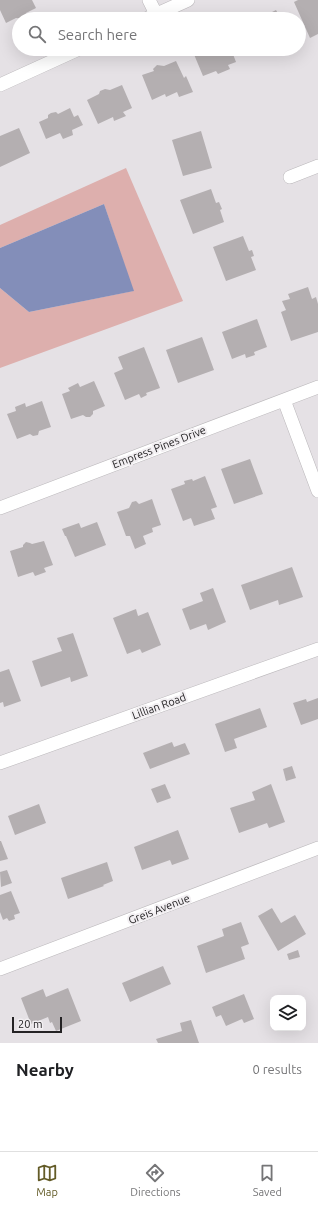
<!DOCTYPE html>
<html lang="en">
<head>
<meta charset="utf-8">
<style>
	:root { --surface:#fff; --page:#f6f6f6; --text:#202124; --muted:#757577; --line:#e0e0e0; --accent:#635b27 }
	body { margin:0; font-family:Ubuntu,sans-serif; background:var(--page); color:var(--text) }
	.controls { position:absolute; right:12px; bottom:12px; display:grid; overflow:hidden; border-radius:8px; box-shadow:0 4px 16px #0002 }
	.controls button { width:36px; height:36px; display:grid; place-items:center; padding:0; border:0; border-bottom:1px solid var(--line); background:var(--surface); color:var(--text); font:20px sans-serif }
	.scale { position:absolute; left:12px; bottom:10px; width:50px; box-sizing:border-box; padding-left:4px; border:2px solid #242224; border-top:0; font-size:11px; line-height:14px; white-space:nowrap; color:#242224; -webkit-text-stroke:3px #f2eff2; paint-order:stroke }
	.list { margin:0; padding:0; list-style:none }
	h2 { display:flex; justify-content:space-between; align-items:center; height:52px; margin:0; padding:0 16px; font-size:17px }
	h2 small { font-size:13px; font-weight:400; color:var(--muted) }
	.icon { flex:none; width:22px; height:22px; fill:none; stroke:currentColor; stroke-width:2; stroke-linecap:round; stroke-linejoin:round }
	.map { position:relative; flex:none; width:318px; height:1043px; overflow:hidden }
	.search { position:absolute; background:var(--surface); box-shadow:0 4px 16px #0002; left:12px; right:12px; top:12px; height:44px; display:flex; align-items:center; gap:10px; box-sizing:border-box; padding:0 14px; border-radius:22px; color:var(--muted); font-size:15px }
	.sheet { height:108px; background:var(--surface) }
	nav { display:flex; justify-content:space-around; align-items:center; box-sizing:border-box; height:56px; border-top:1px solid var(--line); background:var(--surface); font-size:11px; color:var(--muted) }
	nav a { display:grid; justify-items:center; gap:2px }
	nav .on { color:var(--accent) }
	.map>svg:first-child { display:block }
	.green { fill:#ddafad }
	.water { fill:#838eb9 }
	.building { fill:#b4afb1 }
	.lines { fill:none; stroke-linecap:round; stroke-linejoin:round }
	.minor-casing { stroke:#bbb8bb; stroke-width:14 }
	.minor { stroke:#fff; stroke-width:13 }
	.labels { text-anchor:middle; dominant-baseline:central; stroke-width:4; stroke-linejoin:round; paint-order:stroke }
	.street-label { font-size:11px; fill:#242224; stroke:#f2eff2 }
</style>
</head>
<body>
<div class="map">
<svg width="318" height="1043" viewBox="0 0 318 1043">
	<rect width="100%" height="100%" fill="#e5e1e5"/>
	<path class="green" d="M 126,168 L 183,301 L 0,368 L 0,288 L 29,312 L 133,291 L 104,204 L 0,248 L 0,225 Z"/>
	<path class="water" d="M 104,204 L 134,291 L 29,312 L 0,288 L 0,248 Z"/>
	<path class="building" d="M 0,0 L 32,0 L 36,8 L 26,13 L 28,18 L 25,19 L 16,18 L 6,23 L 0,10 Z
		M 298,0 L 318,0 L 318,34 L 310,38 L 294,2 Z
		M 276,10 L 281,19 L 258,19 Z
		M 200,49 L 231,49 L 236,62 L 228,65 L 230,69 L 218,74 L 216,71 L 203,76 L 193,52 Z
		M 176,61 L 184,78 L 186,76 L 193,92 L 179,97 L 177,92 L 166,97 L 165,94 L 152,100 L 142,75 L 154,71 L 153,69 L 157,65 L 164,66 Z
		M 122,85 L 132,108 L 123,112 L 126,116 L 114,121 L 113,117 L 98,124 L 87,100 L 99,94 L 100,91 L 105,89 L 110,90 Z
		M 70,108 L 74,117 L 78,115 L 83,125 L 72,130 L 73,135 L 63,139 L 60,133 L 46,139 L 39,122 L 48,118 L 48,115 L 51,113 L 56,112 L 58,114 Z
		M 19,128 L 30,153 L 0,167 L 0,136 Z
		M 201,131 L 212,168 L 183,176 L 172,140 Z
		M 211,189 L 216,203 L 219,202 L 222,209 L 220,210 L 224,222 L 193,234 L 180,200 Z
		M 243,236 L 249,251 L 252,250 L 254,256 L 251,257 L 256,270 L 226,281 L 213,247 Z
		M 308,287 L 312,299 L 316,297 L 318,304 L 318,332 L 291,341 L 281,312 L 286,310 L 282,301 L 290,299 L 288,294 Z
		M 257,319 L 267,347 L 254,352 L 255,355 L 246,358 L 245,354 L 232,359 L 222,332 Z
		M 202,337 L 214,370 L 178,383 L 166,350 Z
		M 144,347 L 160,388 L 146,393 L 147,395 L 141,398 L 139,394 L 125,400 L 114,373 L 123,369 L 118,357 Z
		M 94,381 L 105,406 L 93,411 L 93,414 L 90,417 L 86,417 L 83,415 L 71,419 L 62,394 L 70,391 L 68,388 L 78,383 L 80,387 Z
		M 42,401 L 51,427 L 39,431 L 38,435 L 33,436 L 30,434 L 17,439 L 7,414 L 16,411 L 15,407 L 25,403 L 26,407 Z
		M 250,459 L 263,494 L 234,504 L 221,469 Z
		M 205,476 L 217,507 L 211,509 L 215,519 L 194,526 L 191,518 L 183,521 L 171,489 L 185,484 L 184,481 L 192,479 L 193,481 Z
		M 152,499 L 161,525 L 152,528 L 153,532 L 143,536 L 146,544 L 135,549 L 130,536 L 126,536 L 117,512 L 129,508 L 132,502 L 136,501 L 139,504 Z
		M 97,522 L 106,545 L 75,557 L 66,536 L 65,536 L 62,529 L 79,523 L 81,528 Z
		M 44,541 L 53,565 L 44,568 L 46,572 L 35,576 L 33,572 L 18,577 L 10,551 L 23,547 L 23,545 L 26,542 L 30,543 L 32,544 Z
		M 292,567 L 303,597 L 279,605 L 278,600 L 250,610 L 241,585 Z
		M 213,588 L 226,622 L 208,630 L 206,624 L 190,630 L 182,609 L 203,601 L 200,593 Z
		M 136,609 L 138,616 L 148,612 L 161,645 L 142,653 L 140,649 L 127,654 L 113,618 Z
		M 73,633 L 88,676 L 71,682 L 70,677 L 41,687 L 32,661 L 62,651 L 57,638 Z
		M 9,669 L 21,701 L 4,707 L 3,702 L 0,703 L 0,672 Z
		M 318,698 L 318,719 L 301,725 L 293,703 L 306,699 L 307,702 Z
		M 260,708 L 267,727 L 234,739 L 237,748 L 225,752 L 215,724 Z
		M 172,742 L 174,747 L 185,743 L 190,754 L 150,769 L 143,753 Z
		M 292,766 L 296,778 L 286,781 L 283,769 Z
		M 165,784 L 171,798 L 157,803 L 151,789 Z
		M 271,784 L 285,822 L 269,828 L 267,823 L 239,833 L 230,808 L 255,800 L 252,792 Z
		M 39,804 L 46,823 L 15,835 L 8,816 Z
		M 178,830 L 189,859 L 172,865 L 170,860 L 142,870 L 134,847 Z
		M 0,841 L 1,841 L 8,859 L 0,861 Z
		M 107,862 L 113,881 L 103,885 L 104,886 L 68,899 L 61,878 Z
		M 7,870 L 12,883 L 1,887 L 0,872 Z
		M 11,891 L 20,913 L 14,915 L 15,919 L 9,921 L 7,918 L 3,920 L 0,912 L 0,895 Z
		M 272,908 L 281,923 L 295,915 L 306,934 L 278,951 L 258,916 Z
		M 241,922 L 249,944 L 241,947 L 245,959 L 206,973 L 197,946 L 224,936 L 222,929 Z
		M 298,950 L 300,957 L 289,960 L 287,954 Z
		M 163,966 L 171,984 L 130,1002 L 122,983 Z
		M 68,988 L 81,1021 L 56,1031 L 52,1022 L 50,1023 L 48,1017 L 31,1024 L 21,998 L 43,989 L 46,997 Z
		M 244,994 L 254,1019 L 244,1023 L 242,1019 L 226,1026 L 221,1015 L 216,1017 L 212,1007 Z
		M 191,1020 L 199,1043 L 158,1043 L 156,1039 L 182,1031 L 180,1023 Z"/>
	<g class="lines">
		<g class="minor-casing">
			<path id="minor" d="M 149,0 L 156,14
				M 146,19 L 188,0
				M 0,85 L 79,49
				M 290,177 L 318,166
				M 284,400 L 318,491
				M 0,508 L 318,387
				M 0,763 L 318,649
				M 0,969 L 318,848"/>
		</g>
		<use href="#minor" class="minor"/>
	</g>
	<g class="labels">
		<g class="street-label">
			<text transform="translate(159 447) rotate(-21)">Empress Pines Drive</text>
			<text transform="translate(159 706) rotate(-20)">Lillian Road</text>
			<text transform="translate(159 909) rotate(-21)">Greis Avenue</text>
		</g>
	</g>
</svg>
<div class="controls">
<button><svg class="icon" aria-label="layers" viewBox="0 0 24 24"><path d="M12 4l9 5-9 5-9-5zM3 14l9 5 9-5"/></svg></button>
</div>
<div class="scale">20 m</div>
<div class="search"><svg class="icon" aria-label="search" viewBox="0 0 24 24"><circle cx="10" cy="10" r="6"/><path d="M15 15l6 6"/></svg>Search here</div>
</div>
<section class="sheet">
<h2>Nearby<small>0 results</small></h2>
<ul class="list">
</ul>
</section>
<nav>
<a class="on"><svg class="icon" aria-label="map" viewBox="0 0 24 24"><path d="M3 6l6-2 6 2 6-2v14l-6 2-6-2-6 2zM9 4v14M15 6v14"/></svg>Map</a>
<a><svg class="icon" aria-label="directions" viewBox="0 0 24 24"><path d="M12 3l9 9-9 9-9-9zM9 14v-3h6M13 9l2 2-2 2"/></svg>Directions</a>
<a><svg class="icon" aria-label="saved" viewBox="0 0 24 24"><path d="M7 4h10v16l-5-4-5 4z"/></svg>Saved</a>
</nav>
</body>
</html>
